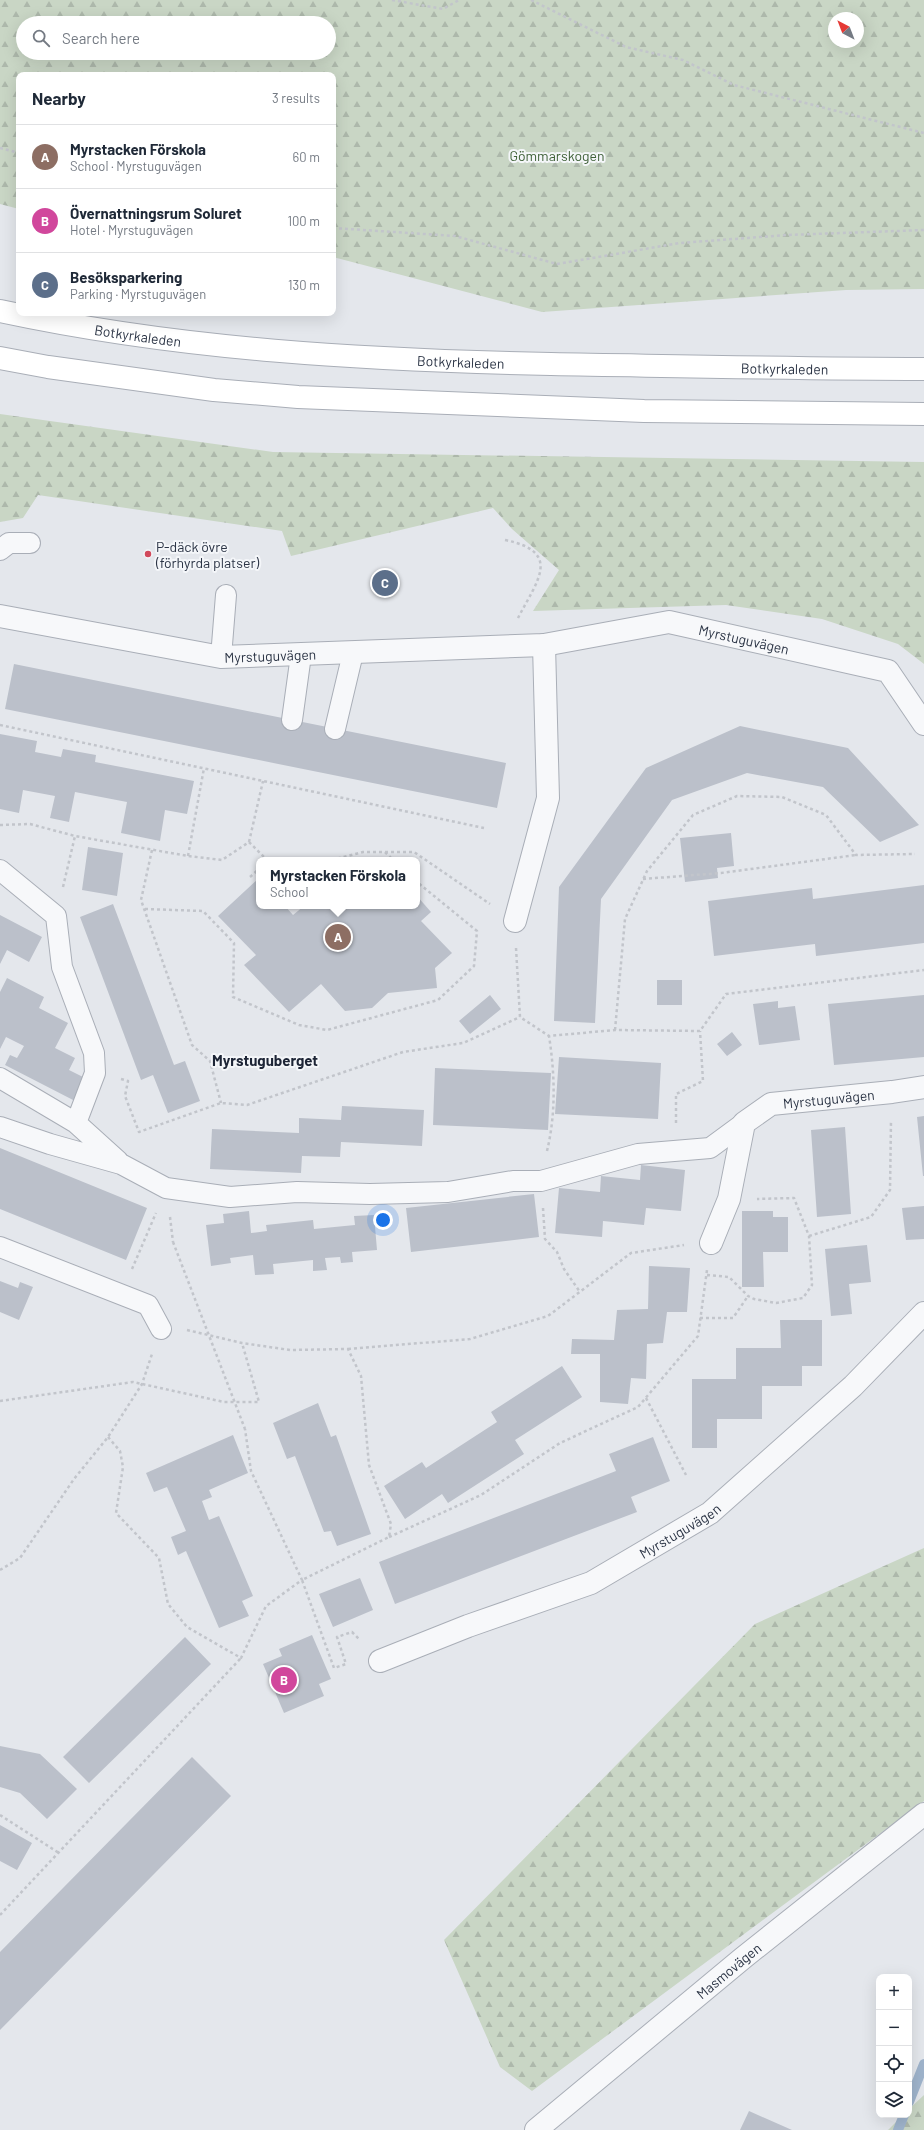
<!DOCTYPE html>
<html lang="en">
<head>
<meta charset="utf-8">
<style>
	:root { --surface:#fff; --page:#f6f6f7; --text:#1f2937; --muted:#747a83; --line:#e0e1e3; --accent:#ea580c }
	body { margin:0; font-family:Barlow,sans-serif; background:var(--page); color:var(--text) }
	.controls { position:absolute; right:12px; bottom:12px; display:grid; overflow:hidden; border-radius:8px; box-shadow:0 4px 16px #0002 }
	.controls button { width:36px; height:36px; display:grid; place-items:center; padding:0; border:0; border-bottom:1px solid var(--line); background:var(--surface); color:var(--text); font:20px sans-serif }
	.compass { position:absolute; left:828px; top:12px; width:36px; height:36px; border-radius:50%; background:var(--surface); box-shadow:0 4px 16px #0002; rotate:318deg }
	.you { position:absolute; left:383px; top:1220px; width:14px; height:14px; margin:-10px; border:3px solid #fff; border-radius:50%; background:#1a73e8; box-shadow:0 0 0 6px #1a73e833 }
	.badge { display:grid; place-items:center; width:26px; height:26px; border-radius:50%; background:var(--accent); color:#fff; font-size:13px; font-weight:700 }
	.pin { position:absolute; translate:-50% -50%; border:2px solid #fff; box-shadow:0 1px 4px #0006 }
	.popup { position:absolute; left:256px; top:857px; width:164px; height:52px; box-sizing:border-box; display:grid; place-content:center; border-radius:8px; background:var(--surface); filter:drop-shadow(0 1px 3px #0005); font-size:13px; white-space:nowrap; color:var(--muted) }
	.popup b { font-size:15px; color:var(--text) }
	.popup::after { content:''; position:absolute; left:50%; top:100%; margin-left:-8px; border:8px solid transparent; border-top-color:var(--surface) }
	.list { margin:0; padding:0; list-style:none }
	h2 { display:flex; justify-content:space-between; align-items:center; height:52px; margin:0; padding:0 16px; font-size:17px }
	h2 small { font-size:13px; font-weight:400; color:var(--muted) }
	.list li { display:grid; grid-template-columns:26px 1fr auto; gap:12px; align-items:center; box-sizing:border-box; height:64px; padding:0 16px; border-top:1px solid var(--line) }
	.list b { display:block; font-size:15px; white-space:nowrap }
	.list p { margin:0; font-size:13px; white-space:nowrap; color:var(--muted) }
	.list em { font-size:13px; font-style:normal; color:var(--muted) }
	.icon { flex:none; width:22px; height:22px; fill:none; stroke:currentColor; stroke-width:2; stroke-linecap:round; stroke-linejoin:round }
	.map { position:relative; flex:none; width:924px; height:2130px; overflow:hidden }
	.search { position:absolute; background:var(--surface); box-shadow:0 4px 16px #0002; left:16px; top:16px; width:320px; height:44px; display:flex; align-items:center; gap:10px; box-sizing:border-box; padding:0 14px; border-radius:22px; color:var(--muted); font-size:15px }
	.panel { position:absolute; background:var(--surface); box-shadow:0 4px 16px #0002; left:16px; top:72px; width:320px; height:244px; border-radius:8px }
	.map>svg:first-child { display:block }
	.forest { fill:url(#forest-firs); fill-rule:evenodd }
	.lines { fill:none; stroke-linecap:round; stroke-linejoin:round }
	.stream { stroke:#9fb4cc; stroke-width:10 }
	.building { fill:#bbc0ca }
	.service-casing { stroke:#a9aeb7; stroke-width:22 }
	.minor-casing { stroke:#a9aeb7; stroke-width:24 }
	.secondary-casing { stroke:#a9aeb7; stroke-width:24 }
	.path { stroke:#c2c5cb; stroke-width:2.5; stroke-dasharray:3 3; stroke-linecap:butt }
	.service { stroke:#f7f8fa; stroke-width:20 }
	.minor { stroke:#f7f8fa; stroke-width:22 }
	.secondary { stroke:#fff; stroke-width:22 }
	.path-bridge { stroke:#c2c5cb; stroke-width:2.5; stroke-dasharray:3 3; stroke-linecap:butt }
	.poi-dot { fill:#d1495b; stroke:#f4f6f9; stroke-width:1.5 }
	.labels { text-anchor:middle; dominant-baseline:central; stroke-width:4; stroke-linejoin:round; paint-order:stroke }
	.park-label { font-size:14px; fill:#3f6138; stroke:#f4f6f9 }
	.street-label { font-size:14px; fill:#2b3445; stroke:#f4f6f9 }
	.poi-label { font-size:14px; fill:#2b3445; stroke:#f4f6f9; text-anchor:start }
	.neighbourhood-label { font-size:15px; font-weight:bold; fill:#1d2536; stroke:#f4f6f9 }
</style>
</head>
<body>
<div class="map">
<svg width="924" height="2130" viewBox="0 0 924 2130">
	<defs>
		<pattern id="forest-firs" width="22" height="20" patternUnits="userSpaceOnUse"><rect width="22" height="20" fill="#c9d6c5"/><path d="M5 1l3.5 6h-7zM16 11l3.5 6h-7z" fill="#adb8ab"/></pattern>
	</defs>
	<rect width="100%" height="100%" fill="#e4e7ec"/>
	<path class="forest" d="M 0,0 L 924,0 L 924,289 L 846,290 L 542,312 L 333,257 L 333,75 L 19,75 L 19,209 L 0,204 ZM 834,18 L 858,18 L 858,42 L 834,42 ZM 23,23 L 329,23 L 329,53 L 23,53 Z
		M 0,414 L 273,452 L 924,462 L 924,664 L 898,644 L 822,619 L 726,605 L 533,611 L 559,570 L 512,529 L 493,508 L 291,556 L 282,531 L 38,495 L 23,518 L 0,522 Z
		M 924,1548 L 924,1801 L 532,2091 L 500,2067 L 444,1940 L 755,1624 Z
		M 924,2095 L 924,2130 L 888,2130 L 903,2115 L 909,2115 L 909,2109 Z"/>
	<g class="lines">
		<path class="stream" d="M 909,2102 L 924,2064
			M 898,2130 L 904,2115"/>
	</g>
	<path class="building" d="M 14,664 L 506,763 L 497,808 L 5,709 Z
		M 740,726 L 848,748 L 919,825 L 880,842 L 823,787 L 747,773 L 672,800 L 601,899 L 595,1023 L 554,1021 L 559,887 L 646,768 Z
		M 0,734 L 37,741 L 35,752 L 61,757 L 63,749 L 96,755 L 95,762 L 194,781 L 187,814 L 165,810 L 160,841 L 121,833 L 127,802 L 75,792 L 69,822 L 50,818 L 55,796 L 23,790 L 19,813 L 0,809 Z
		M 731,833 L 734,866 L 717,868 L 718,878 L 685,882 L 680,838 Z
		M 88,847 L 123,853 L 117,896 L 82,890 Z
		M 259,878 L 259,906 L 285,906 L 293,915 L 304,906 L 417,906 L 417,896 L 431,912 L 421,921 L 452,953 L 435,968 L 437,988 L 388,993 L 372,1008 L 345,1011 L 321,984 L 289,1012 L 244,965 L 256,955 L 218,916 Z
		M 924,885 L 924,943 L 816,956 L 815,944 L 714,956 L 708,901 L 812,888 L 813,899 Z
		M 113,904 L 174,1065 L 185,1061 L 200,1101 L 168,1113 L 153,1075 L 141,1080 L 80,917 Z
		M 0,915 L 42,937 L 29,962 L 7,950 L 0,964 Z
		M 7,978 L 44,997 L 39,1008 L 68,1023 L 55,1048 L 75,1058 L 69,1070 L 87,1079 L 75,1101 L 5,1065 L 10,1055 L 17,1058 L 24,1046 L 6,1037 L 0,1049 L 0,992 Z
		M 657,980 L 682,980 L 682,1005 L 657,1005 Z
		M 490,995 L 501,1009 L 470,1034 L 459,1021 Z
		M 924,995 L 924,1057 L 834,1065 L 828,1004 Z
		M 778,1001 L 778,1008 L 795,1006 L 800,1040 L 759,1045 L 753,1004 Z
		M 732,1032 L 742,1045 L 727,1056 L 717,1044 Z
		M 559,1057 L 661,1063 L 658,1119 L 555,1114 Z
		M 435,1068 L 551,1073 L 548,1130 L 433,1125 Z
		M 342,1106 L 424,1110 L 422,1146 L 341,1142 L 340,1157 L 302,1156 L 301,1173 L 210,1169 L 212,1129 L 299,1133 L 299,1118 L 341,1120 Z
		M 924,1116 L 924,1176 L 923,1176 L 917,1117 Z
		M 845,1127 L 851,1214 L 817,1217 L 811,1130 Z
		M 0,1148 L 147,1208 L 126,1260 L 0,1209 Z
		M 641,1165 L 685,1170 L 681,1211 L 646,1208 L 644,1225 L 603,1221 L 602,1237 L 555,1233 L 559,1188 L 600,1192 L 601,1176 L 640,1180 Z
		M 534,1194 L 539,1237 L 411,1252 L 406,1208 Z
		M 924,1206 L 924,1239 L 906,1240 L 902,1208 Z
		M 249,1211 L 251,1233 L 267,1231 L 266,1225 L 313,1220 L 314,1229 L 355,1225 L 354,1216 L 374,1215 L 377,1250 L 352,1252 L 353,1262 L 341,1263 L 340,1257 L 325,1258 L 327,1270 L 313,1271 L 313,1260 L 273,1264 L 274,1274 L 255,1275 L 253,1255 L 230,1258 L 231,1263 L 211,1266 L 206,1225 L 224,1223 L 223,1214 Z
		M 742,1211 L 773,1211 L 773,1217 L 788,1217 L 788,1252 L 763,1252 L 764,1287 L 742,1287 Z
		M 867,1245 L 871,1282 L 849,1284 L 852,1314 L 831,1316 L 825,1249 Z
		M 649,1266 L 690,1268 L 687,1312 L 667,1312 L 663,1343 L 647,1344 L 646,1379 L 631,1378 L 628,1404 L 600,1402 L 600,1354 L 571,1354 L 572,1339 L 614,1340 L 617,1310 L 648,1309 Z
		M 0,1281 L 18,1288 L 20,1282 L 33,1287 L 19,1320 L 0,1312 Z
		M 780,1320 L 822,1320 L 822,1366 L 802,1366 L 802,1386 L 762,1386 L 762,1419 L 717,1419 L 717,1448 L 692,1448 L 692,1379 L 736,1379 L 736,1348 L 781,1348 Z
		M 562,1366 L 582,1397 L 515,1440 L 524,1454 L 448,1503 L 442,1494 L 405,1519 L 384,1486 L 422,1462 L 426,1468 L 497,1422 L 491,1412 Z
		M 318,1403 L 331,1437 L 336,1435 L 371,1534 L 337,1546 L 331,1531 L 324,1532 L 295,1456 L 287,1459 L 273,1423 Z
		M 233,1435 L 248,1473 L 209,1490 L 212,1497 L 202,1501 L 209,1520 L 219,1516 L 253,1596 L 242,1601 L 249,1616 L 219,1628 L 186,1551 L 178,1555 L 171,1537 L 186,1531 L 167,1487 L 154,1492 L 146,1473 Z
		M 653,1437 L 670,1481 L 631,1497 L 637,1512 L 395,1604 L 379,1562 L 616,1471 L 609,1454 Z
		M 360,1578 L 373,1610 L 333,1627 L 319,1594 Z
		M 312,1635 L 331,1679 L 319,1684 L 324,1696 L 284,1713 L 263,1664 L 282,1656 L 279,1649 Z
		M 185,1637 L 211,1664 L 89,1783 L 63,1757 Z
		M 0,1746 L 40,1754 L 77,1789 L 47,1819 L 20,1793 L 0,1787 Z
		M 192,1757 L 231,1796 L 0,2030 L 0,1952 Z
		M 0,1825 L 32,1843 L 17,1870 L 0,1861 Z
		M 749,2111 L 792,2130 L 740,2130 Z"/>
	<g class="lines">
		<g class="service-casing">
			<path id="service" d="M 0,550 L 9,543 L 30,543
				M 221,657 L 226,595
				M 292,720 L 301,655
				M 335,729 L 353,653
				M 0,870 L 56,916 L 62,967 L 94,1053 L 95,1073 L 76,1123
				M 0,1078 L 76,1123 L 118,1161
				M 0,1127 L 50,1144 L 121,1164 L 166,1188 L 230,1197 L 297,1192 L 370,1194 L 448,1192 L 513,1181 L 541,1181 L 638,1154 L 710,1148 L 744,1123
				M 0,1247 L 148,1305 L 161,1329"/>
		</g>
		<g class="minor-casing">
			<g id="minor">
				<path id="s1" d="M 0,616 L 221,657 L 544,645 L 669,622 L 888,671 L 924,724"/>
				<path d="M 515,921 L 548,798 L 544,645"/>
				<path id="s2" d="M 711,1243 L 729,1199 L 744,1123 L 771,1104 L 892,1092 L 924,1087"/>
				<path id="s3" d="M 380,1661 L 468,1626 L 591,1583 L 710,1513 L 853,1386 L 924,1313"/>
				<path id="s4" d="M 536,2130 L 743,1958 L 924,1814"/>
			</g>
		</g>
		<g class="secondary-casing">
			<g id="secondary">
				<path id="s5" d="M 0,311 C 181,350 367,360 551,364 C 676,366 800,369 924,369"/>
				<path d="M 0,358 L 48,367 L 214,390 L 298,397 L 644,411 L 924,414"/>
			</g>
		</g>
		<path class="path" d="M 392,0 L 443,9 L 459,0
			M 531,0 L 626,47 L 683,60 L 734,85 L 924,133
			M 0,148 L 19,153
			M 333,228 L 455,236 L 557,264 L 680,243 L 787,235 L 924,230
			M 505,540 C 563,552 537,581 518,618
			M 0,725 L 484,828
			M 0,825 L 30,824 L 75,836 L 188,856 L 222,860 L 249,842 L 267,860
			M 249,842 L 263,781
			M 152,850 L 141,900 L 192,1045 L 210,1061 L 221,1103
			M 385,852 L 393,860
			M 188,856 L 204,768
			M 332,860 L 363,852 L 414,852 L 490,904
			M 250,877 L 259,869
			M 643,879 L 721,873 L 856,855
			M 63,887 L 75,836
			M 145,909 L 203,911 L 234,943 L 233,997 L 299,1025 L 327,1030 L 438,1000 L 474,966 L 477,931 L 417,882
			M 516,948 L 520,1017 L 549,1036 L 615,1030 L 700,1031 L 726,994 L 924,970
			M 615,1030 L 625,919 L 647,871 L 693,815 L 737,796 L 782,797 L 826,815 L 856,855 L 915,854
			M 121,1079 L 128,1081 L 125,1096 L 139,1132 L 221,1103 L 247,1105 L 403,1052 L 463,1043 L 520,1017
			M 676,1123 L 676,1094 L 703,1081 L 700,1031
			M 547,1151 C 556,1114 555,1074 549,1036
			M 543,1208 L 545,1239 L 557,1252 L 564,1269 L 580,1292
			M 170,1217 L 173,1242
			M 809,1236 L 871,1217 L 890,1190 L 891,1120
			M 132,1269 L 156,1213
			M 707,1275 L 729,1277 L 748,1296 L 754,1299 L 776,1303 L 803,1298 L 812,1285 L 809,1236 L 794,1198 L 757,1199
			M 700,1318 L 733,1318 L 748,1296
			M 187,1330 L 242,1343 L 290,1350 L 348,1349 L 361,1376 L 369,1465 L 391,1524 L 389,1537 L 302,1580 L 334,1668 L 346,1664 L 337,1637 L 352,1632 L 360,1640
			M 348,1349 L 470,1339 L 548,1316 L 631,1253 L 684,1245
			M 646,1398 L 686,1475
			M 0,1401 L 133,1382 L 224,1402 L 259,1402 L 242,1343
			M 108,1437 L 120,1451 L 123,1467 L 116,1513 L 159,1558 L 168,1604 L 187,1627 L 241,1658 L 266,1606 L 302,1580 L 251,1471 L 245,1429
			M 389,1537 L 481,1495 L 560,1443 L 638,1407 L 698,1336 L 707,1270
			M 0,1570 L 20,1558 L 74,1479 L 108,1437 L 142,1384 L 152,1354
			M 0,1815 L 59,1853
			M 0,1915 L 241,1658"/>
		<use href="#service" class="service"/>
		<use href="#minor" class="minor"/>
		<use href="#secondary" class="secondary"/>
		<path class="path-bridge" d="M 173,1242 L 245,1429"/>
	</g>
	<circle class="poi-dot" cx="148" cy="554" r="4"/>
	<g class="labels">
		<g class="park-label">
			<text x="557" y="155">Gömmarskogen</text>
		</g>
		<g class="street-label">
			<text stroke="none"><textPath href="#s5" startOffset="140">Botkyrkaleden</textPath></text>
			<text stroke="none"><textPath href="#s5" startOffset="464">Botkyrkaleden</textPath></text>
			<text stroke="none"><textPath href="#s5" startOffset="788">Botkyrkaleden</textPath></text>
			<text stroke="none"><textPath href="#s1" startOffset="752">Myrstuguvägen</textPath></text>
			<text stroke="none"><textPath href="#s1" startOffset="274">Myrstuguvägen</textPath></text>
			<text stroke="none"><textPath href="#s2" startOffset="216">Myrstuguvägen</textPath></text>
			<text stroke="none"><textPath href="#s3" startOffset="328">Myrstuguvägen</textPath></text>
			<text stroke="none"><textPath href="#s4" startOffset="250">Masmovägen</textPath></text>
		</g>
		<g class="poi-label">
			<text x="156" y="546">P-däck övre<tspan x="156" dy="16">(förhyrda platser)</tspan></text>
		</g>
		<g class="neighbourhood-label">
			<text x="265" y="1060">Myrstuguberget</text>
		</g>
	</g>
</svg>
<div class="controls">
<button>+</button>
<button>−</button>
<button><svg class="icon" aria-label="locate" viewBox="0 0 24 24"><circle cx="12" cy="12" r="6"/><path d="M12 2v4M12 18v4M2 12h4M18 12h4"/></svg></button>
<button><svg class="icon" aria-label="layers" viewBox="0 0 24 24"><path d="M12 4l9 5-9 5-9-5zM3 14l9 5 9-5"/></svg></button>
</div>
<svg class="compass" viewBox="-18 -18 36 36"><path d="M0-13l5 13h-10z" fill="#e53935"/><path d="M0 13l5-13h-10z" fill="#747a83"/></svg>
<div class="you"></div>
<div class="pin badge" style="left:338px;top:937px;background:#8d6e63">A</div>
<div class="popup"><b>Myrstacken Förskola</b>School</div>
<div class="pin badge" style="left:284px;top:1680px;background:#d1479c">B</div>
<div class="pin badge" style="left:385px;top:583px;background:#5c6f8a">C</div>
<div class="search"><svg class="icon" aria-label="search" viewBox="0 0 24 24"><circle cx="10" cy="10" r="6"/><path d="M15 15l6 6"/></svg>Search here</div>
<section class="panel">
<h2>Nearby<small>3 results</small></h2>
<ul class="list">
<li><span class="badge" style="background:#8d6e63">A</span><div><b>Myrstacken Förskola</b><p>School · Myrstuguvägen</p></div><em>60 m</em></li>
<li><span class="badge" style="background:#d1479c">B</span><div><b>Övernattningsrum Soluret</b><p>Hotel · Myrstuguvägen</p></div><em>100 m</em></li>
<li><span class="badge" style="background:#5c6f8a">C</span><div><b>Besöksparkering</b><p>Parking · Myrstuguvägen</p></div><em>130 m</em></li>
</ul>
</section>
</div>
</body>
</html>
